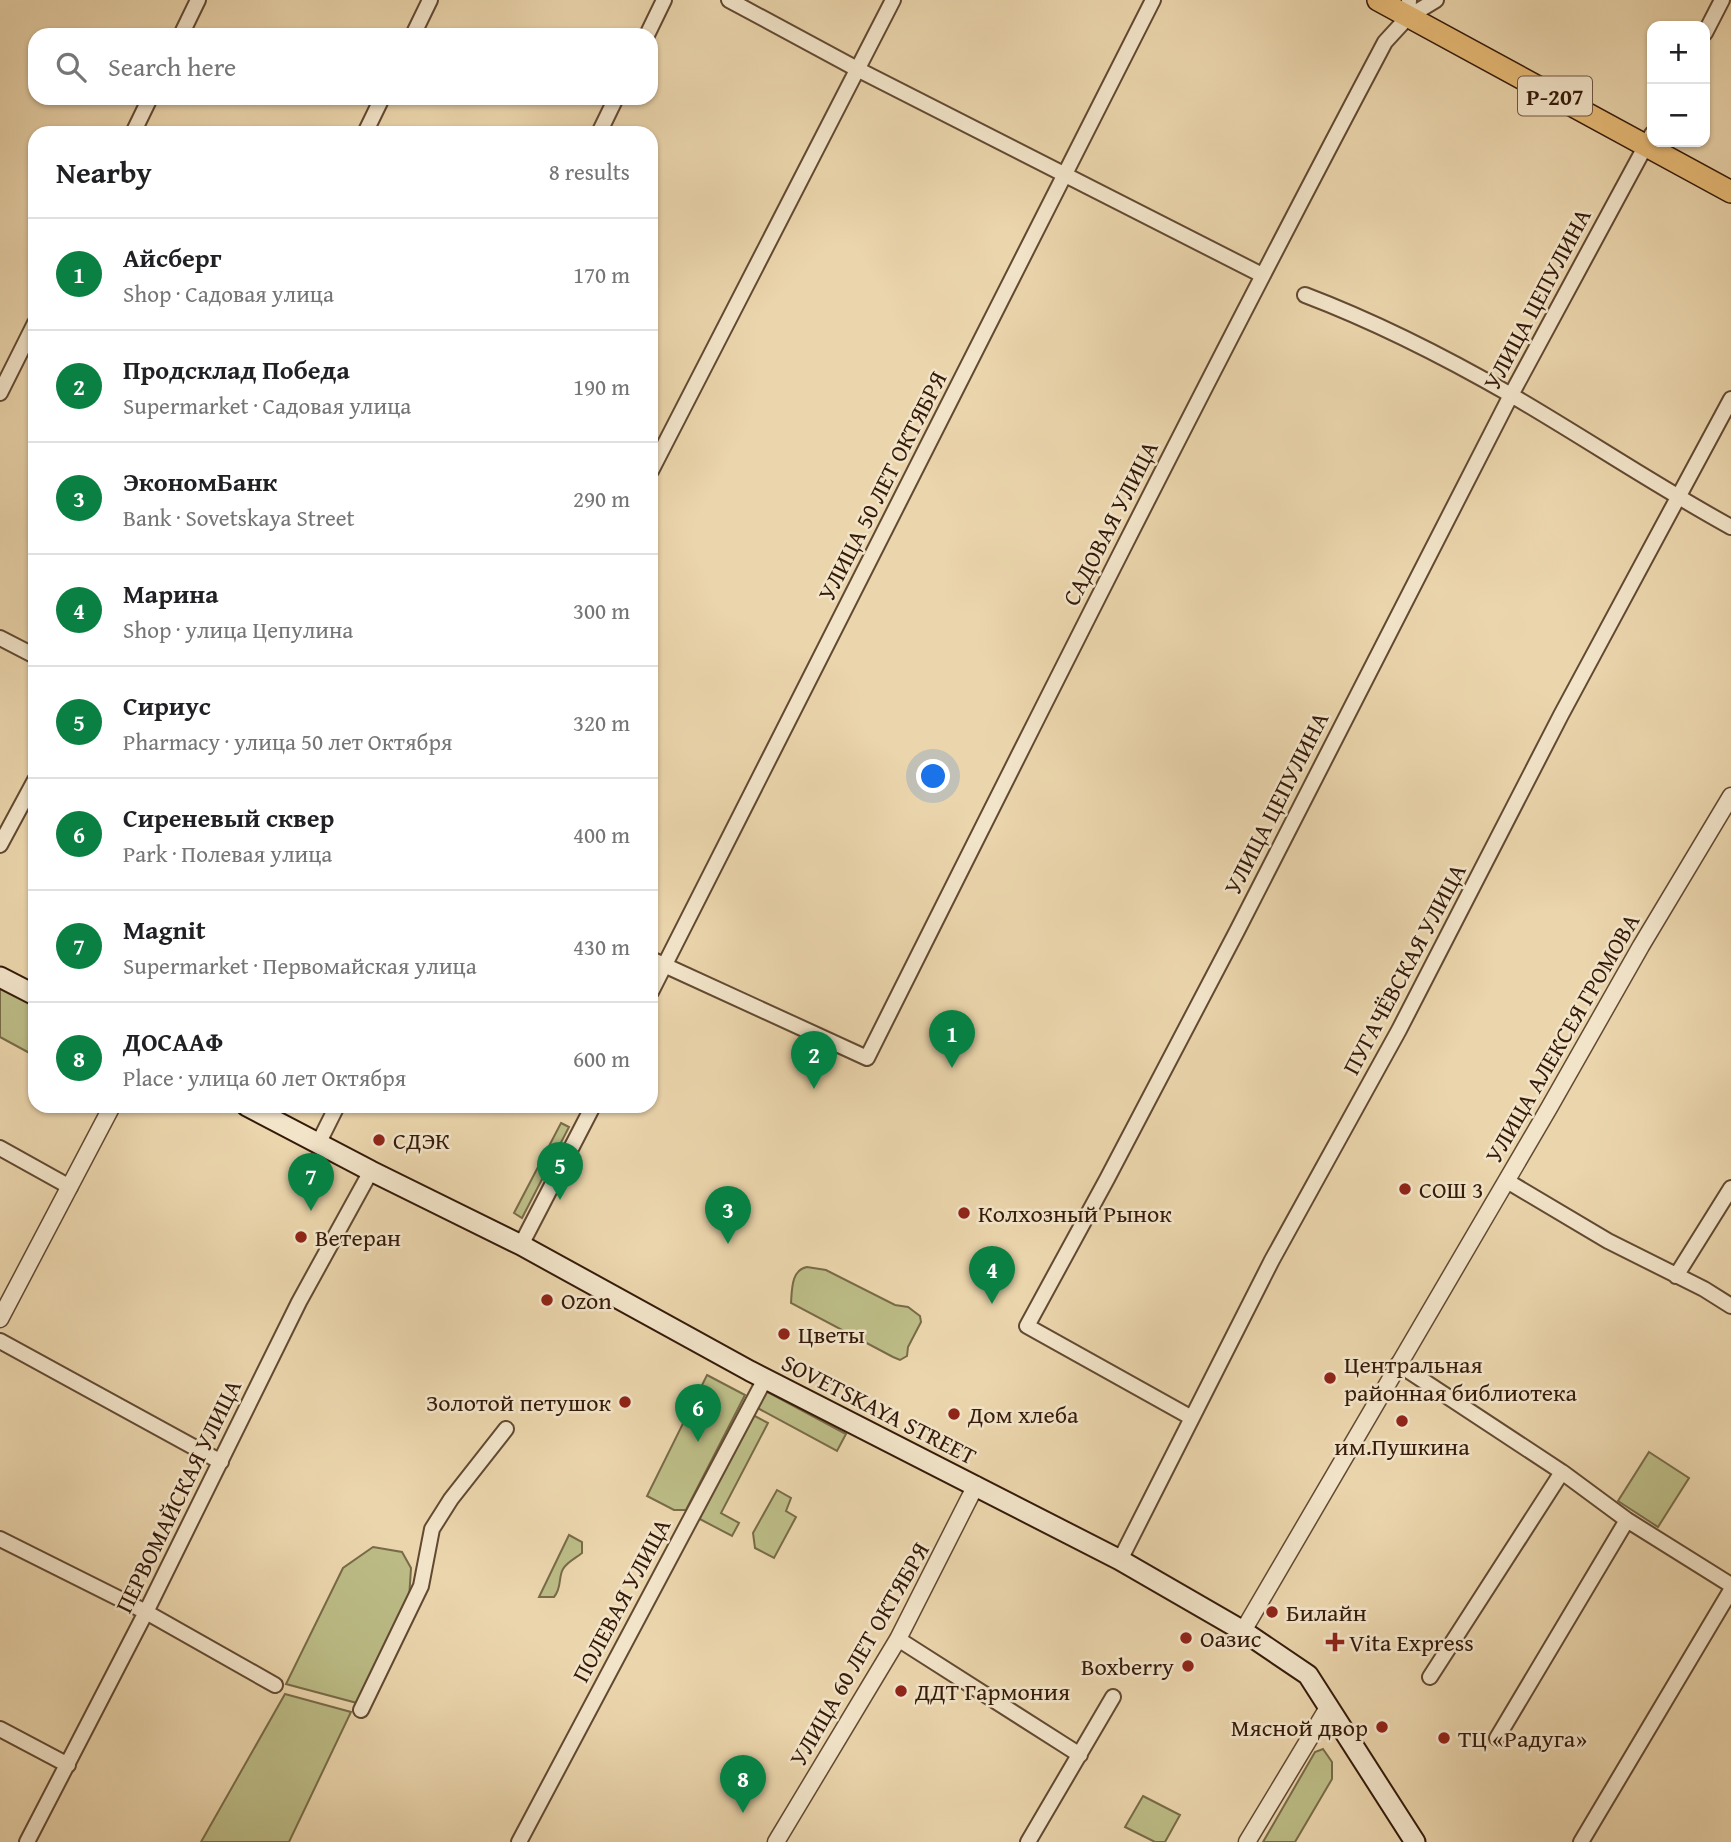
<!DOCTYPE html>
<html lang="en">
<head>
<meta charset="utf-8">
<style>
	:root { --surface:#fff; --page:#f2f2f2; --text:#202124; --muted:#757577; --line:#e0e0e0; --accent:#0b8043 }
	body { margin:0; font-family:"Gentium Book Plus",serif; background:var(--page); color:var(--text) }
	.controls { position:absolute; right:21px; top:21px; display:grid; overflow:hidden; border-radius:14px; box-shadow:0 2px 5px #0004 }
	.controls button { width:63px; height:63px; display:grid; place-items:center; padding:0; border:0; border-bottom:2px solid var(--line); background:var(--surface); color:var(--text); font:35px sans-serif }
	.you { position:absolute; left:934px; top:777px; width:24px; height:24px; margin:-18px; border:5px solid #fff; border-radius:50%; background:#1a73e8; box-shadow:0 0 0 10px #1a73e833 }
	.badge { display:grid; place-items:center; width:46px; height:46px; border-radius:50%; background:var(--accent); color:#fff; font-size:23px; font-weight:700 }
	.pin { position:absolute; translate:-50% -58px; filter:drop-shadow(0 2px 4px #0008) }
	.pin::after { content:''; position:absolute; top:37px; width:24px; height:21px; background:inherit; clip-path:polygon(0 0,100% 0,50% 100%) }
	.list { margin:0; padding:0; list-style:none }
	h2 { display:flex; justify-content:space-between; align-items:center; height:91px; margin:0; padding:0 28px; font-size:30px }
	h2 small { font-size:23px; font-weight:400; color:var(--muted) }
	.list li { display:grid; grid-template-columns:46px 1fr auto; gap:21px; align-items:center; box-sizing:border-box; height:112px; padding:0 28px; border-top:2px solid var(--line) }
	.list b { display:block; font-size:26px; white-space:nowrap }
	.list p { margin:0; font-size:23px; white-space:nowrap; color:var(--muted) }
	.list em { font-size:23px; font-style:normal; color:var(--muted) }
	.icon { flex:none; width:38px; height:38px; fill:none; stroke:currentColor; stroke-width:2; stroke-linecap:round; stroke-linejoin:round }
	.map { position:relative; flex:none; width:1731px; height:1842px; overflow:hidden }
	.search { position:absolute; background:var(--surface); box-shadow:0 2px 5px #0004; left:28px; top:28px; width:630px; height:77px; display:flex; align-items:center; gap:18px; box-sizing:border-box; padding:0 24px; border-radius:21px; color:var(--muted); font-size:26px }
	.panel { position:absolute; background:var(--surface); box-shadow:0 2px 5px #0004; left:28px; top:126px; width:630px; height:987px; border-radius:21px }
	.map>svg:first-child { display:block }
	.green { fill:#bcbc86; stroke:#786b48; stroke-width:2 }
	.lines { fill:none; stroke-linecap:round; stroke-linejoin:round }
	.minor-casing { stroke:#624932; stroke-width:18 }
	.tertiary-casing { stroke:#624932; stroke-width:19 }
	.secondary-casing { stroke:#351a0a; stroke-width:23 }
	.primary-casing { stroke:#351a0a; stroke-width:24 }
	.minor { stroke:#f2e4c9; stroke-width:14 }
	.tertiary { stroke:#f2e4c9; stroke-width:16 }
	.secondary { stroke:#f2e4c9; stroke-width:19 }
	.primary { stroke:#e6ba76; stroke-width:21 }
	.poi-dot { fill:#8f2418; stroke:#f2e4c9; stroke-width:2.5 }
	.labels { text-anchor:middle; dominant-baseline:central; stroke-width:5; stroke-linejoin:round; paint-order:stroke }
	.shield { fill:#f2e4c9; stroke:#6e5743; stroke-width:2 }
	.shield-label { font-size:23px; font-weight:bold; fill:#351a0a }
	.street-label { font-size:24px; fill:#351a0a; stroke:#f2e4c9 }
	.poi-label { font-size:24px; fill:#351a0a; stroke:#f2e4c9; text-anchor:start }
</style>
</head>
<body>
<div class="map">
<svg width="1731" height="1842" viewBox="0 0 1731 1842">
	<rect width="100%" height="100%" fill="#ebd5ac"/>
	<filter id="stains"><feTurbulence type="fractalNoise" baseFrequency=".00286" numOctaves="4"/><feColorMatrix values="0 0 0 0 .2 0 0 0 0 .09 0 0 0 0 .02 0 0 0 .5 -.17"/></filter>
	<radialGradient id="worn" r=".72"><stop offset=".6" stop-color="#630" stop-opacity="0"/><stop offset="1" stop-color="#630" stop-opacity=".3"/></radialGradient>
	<path class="green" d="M 0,988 L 35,1006 L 35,1056 L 0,1037 Z
		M 561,1123 L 569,1127 L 522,1218 L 514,1213 Z
		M 807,1267 L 826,1270 L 895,1305 L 908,1307 L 920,1316 L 921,1322 L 908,1347 L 907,1356 L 900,1360 L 893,1357 L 791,1303 C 792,1290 791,1270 807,1267 Z
		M 707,1375 L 745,1395 L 686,1510 L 674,1510 L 647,1496 Z
		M 762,1389 L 846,1434 L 837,1451 L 752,1405 Z
		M 751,1414 L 768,1423 L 721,1513 L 739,1523 L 732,1536 L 696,1517 Z
		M 1649,1452 L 1689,1478 L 1658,1527 L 1618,1501 Z
		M 777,1490 L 791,1498 L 786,1511 L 796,1517 L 774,1558 L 755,1548 L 753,1533 Z
		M 569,1535 L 582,1542 L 582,1553 C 576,1558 567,1562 563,1569 C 558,1578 562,1588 554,1597 L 539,1597 Z
		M 373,1547 L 402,1552 L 411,1568 L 409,1599 L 357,1703 L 286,1684 L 343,1568 Z
		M 285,1694 L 351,1712 L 289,1842 L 201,1842 Z
		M 1323,1749 L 1332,1762 L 1332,1779 L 1295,1842 L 1263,1842 L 1315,1752 Z
		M 1143,1796 L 1180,1815 L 1165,1842 L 1155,1842 L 1125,1827 Z"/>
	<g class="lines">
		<g class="minor-casing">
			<path id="minor" d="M 729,0 L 857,69 L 1262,275
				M 1408,17 L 1436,0
				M 1705,33 L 1722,0
				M 181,35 L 198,0
				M 413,35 L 430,0
				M 647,35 L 664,0
				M 133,133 L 150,98
				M 365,133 L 382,98
				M 599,133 L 616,98
				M 1305,295 C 1376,322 1445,357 1511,395 C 1585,438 1656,486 1731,527
				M 0,393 L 35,323
				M 651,471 L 893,0
				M 0,638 L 35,656
				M 0,845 L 35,780
				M 651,959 L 867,1058 C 1037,718 1207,378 1385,42 L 1408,17 L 1409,0
				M 651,992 L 1153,0
				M 318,1144 L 337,1106
				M 0,1148 L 70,1187
				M 1507,1181 L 1608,1241 L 1704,1289 L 1731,1306
				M 521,1245 L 593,1106
				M 1676,1276 L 1731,1188
				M 0,1341 L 221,1462
				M 1398,1364 L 1562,1472 L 1627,1520 L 1731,1585
				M 1192,1418 L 1027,1326 L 1107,1179 L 1237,931 L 1511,395 L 1652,134
				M 0,1539 L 146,1612 L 275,1685
				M 1120,1560 L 1272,1260 L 1399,1030 L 1561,715 L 1731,399
				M 898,1639 L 1080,1755
				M 1430,1677 L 1562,1472
				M 361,1710 L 421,1586 L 432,1529 L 451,1499 L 506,1429
				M 0,1729 L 68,1765
				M 1497,1738 L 1627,1520
				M 27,1842 L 146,1612 L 299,1302 L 371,1171
				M 519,1842 L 765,1379
				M 1028,1842 L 1113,1697
				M 1581,1842 L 1731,1590"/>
		</g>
		<g class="tertiary-casing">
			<path id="tertiary" d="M 0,1319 L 112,1106
				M 1243,1631 L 1549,1108 L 1641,946 L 1731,796
				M 776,1842 L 898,1639 L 976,1485
				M 1247,1842 L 1329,1706"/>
		</g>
		<g class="secondary-casing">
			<path id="secondary" d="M 0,977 L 35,995
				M 247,1106 L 371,1171 L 521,1245 L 750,1371 L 1120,1560 L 1243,1631 L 1308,1675 L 1415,1842"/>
		</g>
		<g class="primary-casing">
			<path id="primary" d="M 1378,0 L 1731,192"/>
		</g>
		<use href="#minor" class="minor"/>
		<use href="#tertiary" class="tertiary"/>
		<use href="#secondary" class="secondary"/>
		<use href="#primary" class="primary"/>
	</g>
	<g class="poi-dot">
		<circle cx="379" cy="1140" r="7"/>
		<circle cx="1405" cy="1189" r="7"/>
		<circle cx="964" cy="1213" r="7"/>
		<circle cx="301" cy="1237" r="7"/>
		<circle cx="547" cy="1300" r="7"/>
		<circle cx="784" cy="1334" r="7"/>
		<circle cx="1330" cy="1378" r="7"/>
		<circle cx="625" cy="1402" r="7"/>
		<circle cx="954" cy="1414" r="7"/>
		<circle cx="1402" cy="1421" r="7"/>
		<circle cx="1272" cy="1612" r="7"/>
		<circle cx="1186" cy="1638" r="7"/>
		<path d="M1331.5 1631.5h7v7h7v7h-7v7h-7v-7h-7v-7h7z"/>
		<circle cx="1188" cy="1666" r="7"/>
		<circle cx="901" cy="1691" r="7"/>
		<circle cx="1382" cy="1727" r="7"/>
		<circle cx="1444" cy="1738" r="7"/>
	</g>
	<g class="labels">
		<rect class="shield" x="1518" y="76.5" width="74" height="39" rx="5"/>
		<g class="shield-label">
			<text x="1555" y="96">Р-207</text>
		</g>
		<g class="street-label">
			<text transform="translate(1537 299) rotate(-62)">УЛИЦА ЦЕПУЛИНА</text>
			<text transform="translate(882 486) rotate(-63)">УЛИЦА 50 ЛЕТ ОКТЯБРЯ</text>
			<text transform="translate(1110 523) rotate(-63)">САДОВАЯ УЛИЦА</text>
			<text transform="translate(1276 803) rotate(-63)">УЛИЦА ЦЕПУЛИНА</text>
			<text transform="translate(1404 969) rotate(-62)">ПУГАЧЁВСКАЯ УЛИЦА</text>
			<text transform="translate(1562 1038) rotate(-60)">УЛИЦА АЛЕКСЕЯ ГРОМОВА</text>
			<text transform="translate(879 1409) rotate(27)">SOVETSKAYA STREET</text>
			<text transform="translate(178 1496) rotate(-64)">ПЕРВОМАЙСКАЯ УЛИЦА</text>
			<text transform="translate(621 1600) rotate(-62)">ПОЛЕВАЯ УЛИЦА</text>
			<text transform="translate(859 1654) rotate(-60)">УЛИЦА 60 ЛЕТ ОКТЯБРЯ</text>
		</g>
		<g class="poi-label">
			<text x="393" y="1140">СДЭК</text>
			<text x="1419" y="1189">СОШ 3</text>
			<text x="978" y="1213">Колхозный Рынок</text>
			<text x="315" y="1237">Ветеран</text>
			<text x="561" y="1300">Ozon</text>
			<text x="798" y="1334">Цветы</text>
			<text x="1344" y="1364">Центральная<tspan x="1344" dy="28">районная библиотека</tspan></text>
			<text x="611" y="1402" text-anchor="end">Золотой петушок</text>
			<text x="968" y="1414">Дом хлеба</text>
			<text x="1402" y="1446" text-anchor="middle">им.Пушкина</text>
			<text x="1286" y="1612">Билайн</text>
			<text x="1200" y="1638">Оазис</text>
			<text x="1349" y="1642">Vita Express</text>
			<text x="1174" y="1666" text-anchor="end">Boxberry</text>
			<text x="915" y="1691">ДДТ Гармония</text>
			<text x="1368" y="1727" text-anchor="end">Мясной двор</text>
			<text x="1458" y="1738">ТЦ «Радуга»</text>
		</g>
	</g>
	<rect width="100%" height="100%" filter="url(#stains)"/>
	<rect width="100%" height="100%" fill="url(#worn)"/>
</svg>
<div class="controls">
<button>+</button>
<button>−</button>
</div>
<div class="you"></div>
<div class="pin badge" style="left:952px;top:1068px">1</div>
<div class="pin badge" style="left:814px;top:1089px">2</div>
<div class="pin badge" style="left:728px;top:1244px">3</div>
<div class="pin badge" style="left:992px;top:1304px">4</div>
<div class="pin badge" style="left:560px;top:1200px">5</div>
<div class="pin badge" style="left:698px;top:1442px">6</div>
<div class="pin badge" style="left:311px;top:1211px">7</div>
<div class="pin badge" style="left:743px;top:1813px">8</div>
<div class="search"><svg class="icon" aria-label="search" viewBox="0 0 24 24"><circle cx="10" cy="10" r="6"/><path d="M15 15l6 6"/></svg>Search here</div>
<section class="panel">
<h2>Nearby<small>8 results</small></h2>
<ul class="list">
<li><span class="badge">1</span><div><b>Айсберг</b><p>Shop · Садовая улица</p></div><em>170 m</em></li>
<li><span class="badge">2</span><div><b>Продсклад Победа</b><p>Supermarket · Садовая улица</p></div><em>190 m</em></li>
<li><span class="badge">3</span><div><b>ЭкономБанк</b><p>Bank · Sovetskaya Street</p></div><em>290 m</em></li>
<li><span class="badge">4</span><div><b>Марина</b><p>Shop · улица Цепулина</p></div><em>300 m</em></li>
<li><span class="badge">5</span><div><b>Сириус</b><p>Pharmacy · улица 50 лет Октября</p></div><em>320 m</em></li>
<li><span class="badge">6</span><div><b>Сиреневый сквер</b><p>Park · Полевая улица</p></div><em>400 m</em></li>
<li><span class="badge">7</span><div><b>Magnit</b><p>Supermarket · Первомайская улица</p></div><em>430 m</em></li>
<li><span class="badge">8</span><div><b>ДОСААФ</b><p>Place · улица 60 лет Октября</p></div><em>600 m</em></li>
</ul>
</section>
</div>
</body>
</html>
